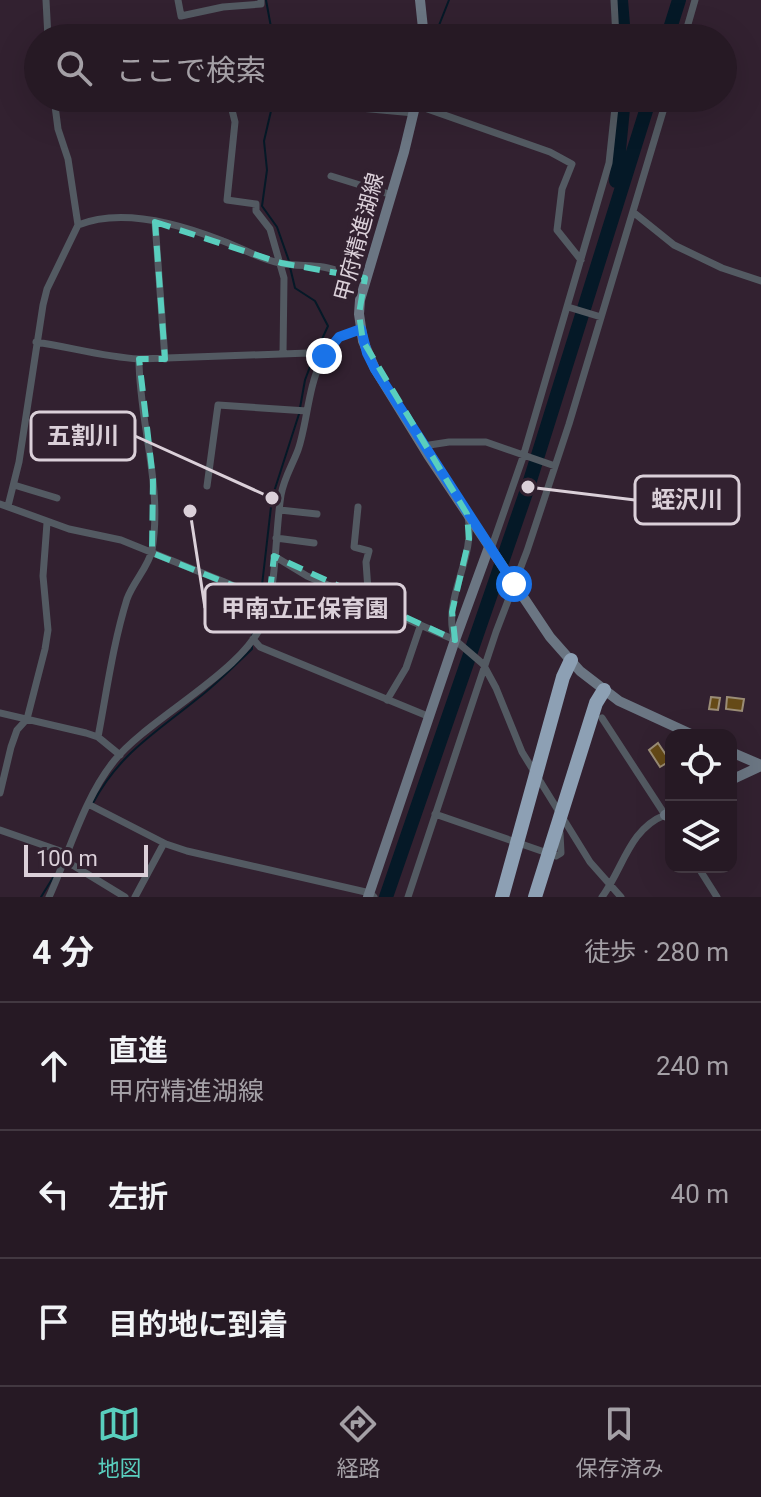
<!DOCTYPE html>
<html lang="ja">
<head>
<meta charset="utf-8">
<style>
	:root { --surface:#261924; --page:#322631; --text:#f1f3f6; --muted:#a4a0a6; --line:#423841; --accent:#59cebe }
	body { margin:0; font-family:Roboto,"Noto Sans JP",sans-serif; background:var(--page); color:var(--text) }
	.controls { position:absolute; right:24px; bottom:24px; display:grid; overflow:hidden; border-radius:16px; box-shadow:0 8px 32px #0002 }
	.controls button { width:72px; height:72px; display:grid; place-items:center; padding:0; border:0; border-bottom:2px solid var(--line); background:var(--surface); color:var(--text); font:40px sans-serif }
	.scale { position:absolute; left:24px; bottom:20px; width:124px; box-sizing:border-box; padding-left:8px; border:4px solid #dbd0d9; border-top:0; font-size:22px; line-height:28px; white-space:nowrap; color:#dbd0d9; -webkit-text-stroke:6px #322130; paint-order:stroke }
	.stop { position:absolute; width:24px; height:24px; margin:-18px; border:6px solid #1a73e8; border-radius:50%; background:#fff }
	.stop.end { background:#1a73e8; border-color:#fff; box-shadow:0 2px 8px #0008 }
	.list { margin:0; padding:0; list-style:none }
	h2 { display:flex; justify-content:space-between; align-items:center; height:104px; margin:0; padding:0 32px; font-size:34px }
	h2 small { font-size:26px; font-weight:400; color:var(--muted) }
	.list li { display:grid; grid-template-columns:52px 1fr auto; gap:24px; align-items:center; box-sizing:border-box; height:128px; padding:0 32px; border-top:2px solid var(--line) }
	.list b { display:block; font-size:30px; white-space:nowrap }
	.list p { margin:0; font-size:26px; white-space:nowrap; color:var(--muted) }
	.list em { font-size:26px; font-style:normal; color:var(--muted) }
	.icon { flex:none; width:44px; height:44px; fill:none; stroke:currentColor; stroke-width:2; stroke-linecap:round; stroke-linejoin:round }
	.map { position:relative; flex:none; width:761px; height:897px; overflow:hidden }
	.search { position:absolute; background:var(--surface); box-shadow:0 8px 32px #0002; left:24px; right:24px; top:24px; height:88px; display:flex; align-items:center; gap:20px; box-sizing:border-box; padding:0 28px; border-radius:44px; color:var(--muted); font-size:30px }
	.sheet { height:488px; background:var(--surface) }
	nav { display:flex; justify-content:space-around; align-items:center; box-sizing:border-box; height:112px; border-top:2px solid var(--line); background:var(--surface); font-size:22px; color:var(--muted) }
	nav a { display:grid; justify-items:center; gap:4px }
	nav .on { color:var(--accent) }
	.map>svg:first-child { display:block }
	.lines { fill:none; stroke-linecap:round; stroke-linejoin:round }
	.stream { stroke:#051927; stroke-width:2 }
	.river { stroke:#051927; stroke-width:14 }
	.building { fill:#654a17; stroke:#9b8d76; stroke-width:2 }
	.street { stroke:#535a62; stroke-width:7 }
	.secondary { stroke:#6b7683; stroke-width:10 }
	.highway { stroke:#8da0b4; stroke-width:14 }
	.route { stroke:#1a73e8; stroke-width:10 }
	.marked { fill:none; stroke:#59cebe; stroke-width:6; stroke-dasharray:16 10; stroke-linejoin:round }
	.labels { text-anchor:middle; dominant-baseline:central; stroke-width:8; stroke-linejoin:round; paint-order:stroke }
	.street-label { font-size:22px; fill:#dbd0d9; stroke:#322130 }
	.leader { fill:none; stroke:#dbd0d9; stroke-width:3 }
	.callout-dot { fill:#dbd0d9; stroke:#322130; stroke-width:3 }
	.callout { fill:#322130; stroke:#dbd0d9; stroke-width:3 }
	.callout-label { font-size:24px; text-anchor:middle; font-weight:bold; fill:#dbd0d9 }
</style>
</head>
<body>
<div class="map">
<svg width="761" height="897" viewBox="0 0 761 897">
	<rect width="100%" height="100%" fill="#322130"/>
	<g class="lines">
		<path class="stream" d="M 266,0 L 273,38
			M 434,38 L 449,0
			M 274,98 L 264,141 L 267,170 L 262,206 L 277,227 L 289,261
			M 290,267 L 295,288 L 315,301 L 328,326 L 317,350
			M 300,408 L 305,380 L 314,356
			M 261,594 L 272,498 L 299,414
			M 252,637 L 261,601
			M 93,803 C 119,754 155,733 197,699 C 217,684 234,666 252,649 L 252,643
			M 41,897 L 54,876"/>
		<path class="river" d="M 621,0 L 624,38
			M 667,38 L 679,0
			M 616,181 L 624,98
			M 386,897 L 528,487 L 650,98"/>
	</g>
	<path class="building" d="M 711,697 L 720,698 L 718,710 L 709,709 Z
		M 727,697 L 744,699 L 742,711 L 726,709 Z
		M 658,743 L 670,761 L 660,767 L 649,750 Z"/>
	<g class="lines">
		<path class="street" d="M 46,0 L 48,38
			M 178,0 L 181,16 L 223,7 L 261,4 L 261,0
			M 614,0 L 616,38
			M 229,38 L 254,33 L 255,38
			M 684,38 L 695,0
			M 173,98 L 173,100 L 187,98
			M 229,98 L 235,122 L 227,200 L 256,204 L 256,211 L 270,229 L 284,278 L 283,354
			M 317,104 L 414,113
			M 416,105 L 550,152 L 572,164 L 562,189 L 557,230 L 581,260
			M 331,176 L 389,194
			M 633,212 L 674,245 L 722,268 L 761,281
			M 155,222 L 165,359
			M 78,225 C 122,207 180,224 223,241 C 242,248 259,259 280,263 C 294,266 309,265 323,267 C 337,270 351,274 365,278
			M 568,307 L 601,317
			M 36,342 C 70,347 104,357 139,359 L 309,353 L 324,356
			M 423,446 L 449,442 L 486,442 L 555,466
			M 14,485 L 57,498
			M 207,486 L 218,405 L 307,411
			M 0,504 L 69,529 L 121,540 L 269,600
			M 8,506 L 19,462 L 43,305 L 47,289 L 78,225 L 68,159 L 58,129 L 54,98
			M 358,507 L 354,547 L 369,551 L 366,562 L 369,604
			M 280,510 L 317,514
			M 276,538 L 314,543
			M 491,549 L 523,457 L 609,163 L 616,98
			M 274,556 L 307,576 L 455,640 L 483,664 L 496,688 L 522,752 L 590,862 L 621,897
			M 253,639 L 260,647 L 430,717
			M 455,640 C 441,600 476,559 468,517
			M 387,700 L 406,668 L 420,627
			M 0,713 L 86,733 L 98,737 L 120,755
			M 602,718 L 671,824
			M 98,737 C 107,690 113,644 127,599 C 133,582 149,566 152,550 C 163,486 139,422 139,359
			M 0,793 L 11,747 L 17,730 L 27,719 L 45,649 L 48,630 L 43,576 L 47,523
			M 88,804 L 166,844 L 187,851 L 370,893 L 374,897
			M 435,814 L 556,856 L 561,853 L 560,833
			M 0,830 L 69,854
			M 66,861 L 125,897
			M 698,867 L 717,897
			M 49,897 C 69,853 84,798 114,761 C 150,716 249,670 266,615 C 277,577 275,534 281,495 C 284,478 292,466 298,450 C 312,410 307,339 361,329
			M 135,897 L 164,843
			M 408,897 L 496,632 L 527,551 L 569,424 L 667,98
			M 602,897 C 623,869 629,829 665,815"/>
		<path class="secondary" d="M 420,0 L 424,38
			M 417,98 L 404,152 L 360,300 L 359,314 L 363,341 L 375,369 L 428,455 L 550,637 L 580,671 L 619,701 L 693,735
			M 731,752 L 761,765
			M 731,780 L 761,766
			M 665,815 L 671,812
			M 368,897 L 455,640 L 489,547"/>
		<path class="highway" d="M 502,897 L 563,677 L 571,660
			M 535,897 L 596,703 L 604,690"/>
	</g>
	<g class="lines">
		<path class="route" d="M 324,356 L 339,337 L 361,329 L 367,353 L 375,369 L 514,584"/>
	</g>
	<path class="marked" d="M 155,222 L 281,263 L 365,278 L 359,314 L 363,341 L 467,514 L 469,539 L 452,612 L 455,640 L 274,556 L 269,600 L 152,553 L 153,479 L 139,359 L 165,359 Z"/>
	<g class="labels">
		<g class="street-label">
			<text transform="translate(359 237) rotate(-75)">甲府精進湖線</text>
		</g>
	</g>
	<path class="leader" d="M272 498L135 436M528 487L635 500M190 511L205 608"/>
	<g class="callout-dot">
		<circle cx="272" cy="498" r="8"/>
		<circle cx="528" cy="487" r="8"/>
		<circle cx="190" cy="511" r="8"/>
	</g>
	<g class="callout">
		<rect x="31" y="412" width="104" height="48" rx="8"/>
		<rect x="635" y="476" width="104" height="48" rx="8"/>
		<rect x="205" y="584" width="200" height="48" rx="8"/>
	</g>
	<g class="callout-label">
		<text x="83" y="444">五割川</text>
		<text x="687" y="508">蛭沢川</text>
		<text x="305" y="617">甲南立正保育園</text>
	</g>
</svg>
<div class="controls">
<button><svg class="icon" aria-label="locate" viewBox="0 0 24 24"><circle cx="12" cy="12" r="6"/><path d="M12 2v4M12 18v4M2 12h4M18 12h4"/></svg></button>
<button><svg class="icon" aria-label="layers" viewBox="0 0 24 24"><path d="M12 4l9 5-9 5-9-5zM3 14l9 5 9-5"/></svg></button>
</div>
<div class="scale">100 m</div>
<div class="stop" style="left:514px;top:584px"></div>
<div class="stop end" style="left:324px;top:356px"></div>
<div class="search"><svg class="icon" aria-label="search" viewBox="0 0 24 24"><circle cx="10" cy="10" r="6"/><path d="M15 15l6 6"/></svg>ここで検索</div>
</div>
<section class="sheet">
<h2>4 分<small>徒歩 · 280 m</small></h2>
<ul class="list">
<li><svg class="icon" aria-label="ahead" viewBox="0 0 24 24"><path d="M12 20V5M6 11l6-6 6 6"/></svg><div><b>直進</b><p>甲府精進湖線</p></div><em>240 m</em></li>
<li><svg class="icon" aria-label="left" viewBox="0 0 24 24"><path d="M17 20v-9H6M10 6l-5 5 5 5"/></svg><div><b>左折</b></div><em>40 m</em></li>
<li><svg class="icon" aria-label="arrive" viewBox="0 0 24 24"><path d="M6 21V4h12l-3 4 3 4H6"/></svg><div><b>目的地に到着</b></div></li>
</ul>
</section>
<nav>
<a class="on"><svg class="icon" aria-label="map" viewBox="0 0 24 24"><path d="M3 6l6-2 6 2 6-2v14l-6 2-6-2-6 2zM9 4v14M15 6v14"/></svg>地図</a>
<a><svg class="icon" aria-label="directions" viewBox="0 0 24 24"><path d="M12 3l9 9-9 9-9-9zM9 14v-3h6M13 9l2 2-2 2"/></svg>経路</a>
<a><svg class="icon" aria-label="saved" viewBox="0 0 24 24"><path d="M7 4h10v16l-5-4-5 4z"/></svg>保存済み</a>
</nav>
</body>
</html>
